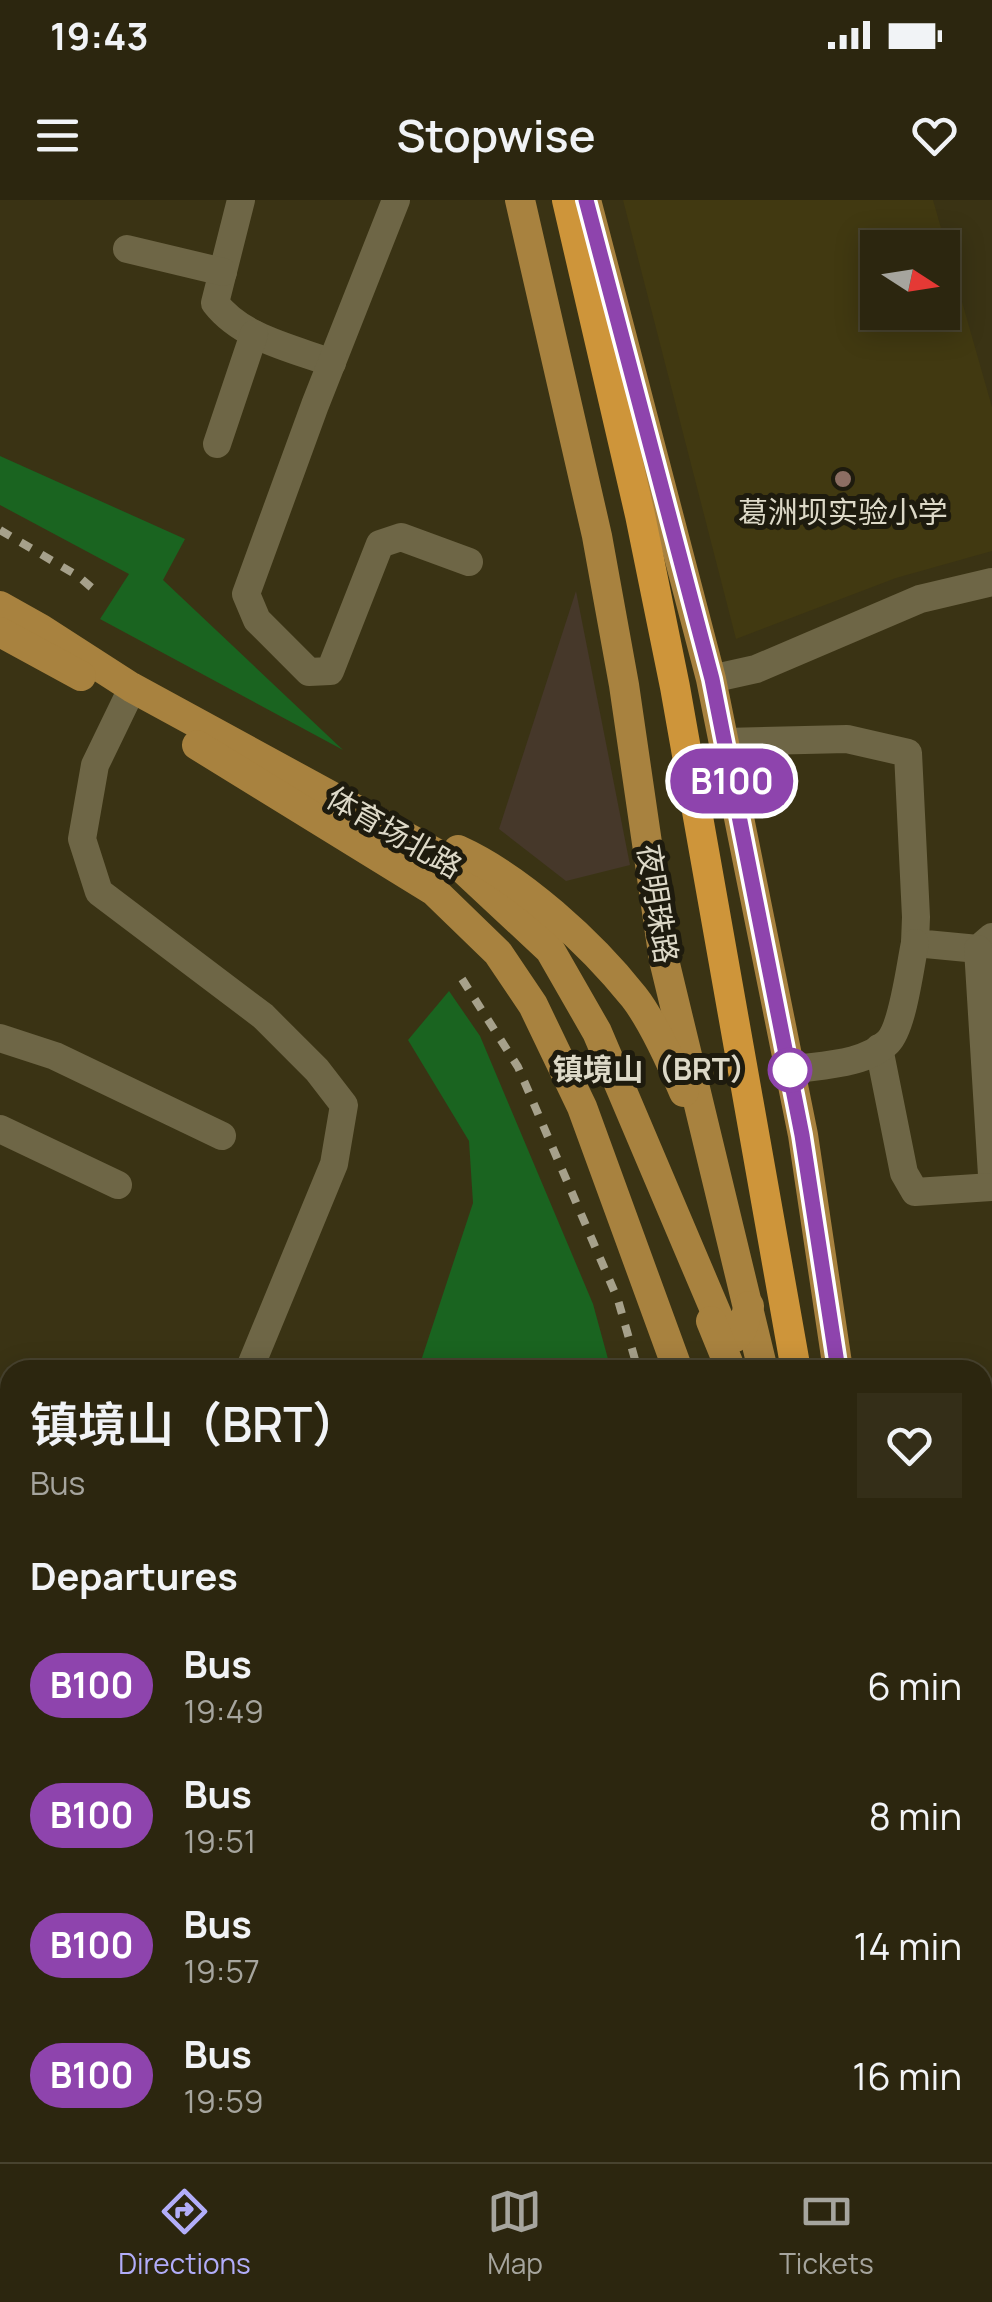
<!DOCTYPE html>
<meta charset="utf-8">
<style>
body{margin:0;font-family:Manrope,"Noto Sans SC",sans-serif;background:#342e18;color:#f1f3f6;height:100vh;display:flex;flex-direction:column;font-size:38px;white-space:nowrap}
*{box-sizing:border-box;margin:0}
p{font-size:32px;color:#a6a59e}
.icon{flex:none;width:55px;height:55px;fill:none;stroke:currentColor;stroke-width:2;stroke-linecap:round;stroke-linejoin:round}
.map{position:relative;flex:1;overflow:hidden}
.sheet{position:absolute;left:0px;top:1160px;width:992px;height:802px;display:flex;flex-direction:column;background:#2c260f;border-radius:30px 30px 0 0;box-shadow:0 5px 25px #0003,0 0 0 2px #48432f}
.sheet>*{flex:none}
.badge{padding:0 20px;border-radius:32px;font-size:35px;line-height:65px}
.needle{width:65px;rotate:102deg}
.tools{position:absolute;left:860px;top:30px;display:grid;gap:20px}
.tools a{display:grid;place-items:center;width:100px;height:100px;border-radius:0px;background:#2c260f;box-shadow:0 5px 25px #0003,0 0 0 2px #48432f;font-size:50px}
.map>.badge{position:absolute;translate:-50% -50%;box-shadow:0 0 0 5px #fff}
h2{padding:0 30px;font-size:38px;line-height:90px}
.round{display:grid;place-items:center;flex:none;width:105px;height:105px;border-radius:0px;background:#342e18}
.headline{display:flex;align-items:center;justify-content:space-between;height:170px;padding:0 30px}
h1{font-size:48px;font-weight:600;line-height:75px}
ul{padding:0;list-style:none}
li{display:flex;align-items:center;gap:30px;height:130px;padding:0 30px}
li div{flex:1}
li b{display:block;font-size:38px}
li em{font-style:normal}
li .badge{min-width:110px;font-weight:700;text-align:center}
.status{display:flex;justify-content:space-between;align-items:center;height:70px;padding:0 50px;background:#2c260f;direction:ltr}
.status svg{height:28px;fill:currentColor}
header{display:flex;justify-content:space-between;align-items:center;height:130px;padding:0 30px;background:#2c260f;font-size:45px;font-weight:600}
.tab-bar{display:flex;justify-content:space-around;align-items:center;height:140px;border-top:2px solid #48432f;background:#2c260f;font-size:28px;color:#a6a59e}
.tab-bar a{display:grid;justify-items:center;gap:5px}
.tab-bar .on{color:#b2adf9}
.map>svg:first-child{display:block}
.commercial{fill:#46382a}
.built{fill:#413911;fill-rule:evenodd}
.green{fill:#1a6420}
.lines{fill:none;stroke-linecap:round;stroke-linejoin:round}
.minor{stroke:#6e6646;stroke-width:28}
.major{stroke:#a8823f;stroke-width:30}
.highway{stroke:#ce953a;stroke-width:30}
.rail{stroke:#a6a18b;stroke-width:8;stroke-dasharray:12 12;stroke-linecap:butt}
.line-casing{stroke:#fff;stroke-width:22}
.line{stroke:#8e44ad;stroke-width:15}
.education-dot{fill:#8d6e63;stroke:#1e1b0e;stroke-width:4}
.stop-dot{fill:#fff;stroke:#8e44ad;stroke-width:5}
.labels{text-anchor:middle;stroke-width:10;stroke-linejoin:round;paint-order:stroke}
.poi-label{font-size:30px;fill:#ddd9c8;stroke:#1e1b0e}
.street-label{font-size:30px;fill:#ddd9c8;stroke:#1e1b0e}
.stop-label{font-size:30px;font-weight:bold;fill:#ddd9c8;stroke:#1e1b0e;text-anchor:end}
</style>
<div class="status"><b>19:43</b><svg viewBox="0 0 49 12"><path d="M0 12V9h3v3zM5 12V6h3v6zM10 12V3h3v9zM15 12V0h3v12zM26 1h20v11H26zM47 4h2v5h-2z"/></svg></div>
<header><svg class="icon" aria-label="menu" viewBox="0 0 24 24"><path d="M4 6h16M4 12h16M4 18h16"/></svg>Stopwise<svg class="icon" aria-label="heart" viewBox="0 0 24 24"><path d="M12 20l-8-8c-3-5 5-10 8-4 3-6 11-1 8 4z"/></svg></header>
<div class="map">
<svg width="992" height="1962" viewBox="0 0 992 1962">
<rect width="100%" height="100%" fill="#3a3314"/>
<path class="commercial" d="M576,391L630,665L566,681L499,629Z"/>
<g class="built">
<path d="M623,0H933L992,207V351L896,378L736,439ZM878,48H942V112H878Z"/>
<path d="M74,1952H693L694,1962H71Z"/>
</g>
<g class="green">
<path d="M0,256L185,339L163,380L343,550L100,419L129,374L0,305Z"/>
<path d="M449,791L480,836L593,1104L611,1170H418L473,1003L469,941L408,840Z"/>
</g>
<g class="lines">
<g class="minor">
<path d="M241,0L215,103C242,138 291,148 332,163"/>
<path d="M396,0L315,205L246,394L257,420L309,472L330,471L380,344L401,337L469,362"/>
<path d="M127,49L223,72"/>
<path d="M217,244L254,134"/>
<path d="M711,479L756,469L920,399L992,382"/>
<path d="M126,501L95,565L82,639L99,692L263,816L317,870L344,905L334,964L249,1170"/>
<path d="M724,542L847,539L908,553L916,717L915,743L978,749L992,737"/>
<path d="M978,749L992,975"/>
<path d="M0,838L55,856L222,936"/>
<path d="M879,848L904,973L915,992L992,987"/>
<path d="M790,870C820,865 865,865 888,842C903,827 910,766 915,743"/>
<path d="M0,929L118,985"/>
<path d="M982,1360L992,1358"/>
<path d="M982,1504H992"/>
<path d="M0,1653L10,1657"/>
<path d="M982,1763H992"/>
<path d="M45,1962L47,1952"/>
<path d="M477,1962L479,1952"/>
</g>
<g class="major">
<path d="M520,0L597,336L624,485L664,760L763,1170"/>
<path d="M586,0L711,479L803,935L838,1170"/>
<path d="M0,406L41,429L131,487L461,667L550,750L597,832L726,1136L735,1137L742,1129L749,1106"/>
<path d="M0,432L81,476"/>
<path d="M197,545L434,691L498,753L533,805L582,907L678,1170"/>
<path d="M458,650C520,678 591,743 634,797C652,820 672,864 684,892"/>
<path d="M711,1121L731,1170"/>
<path d="M814,1952L815,1962"/>
<path d="M909,1952L910,1962"/>
</g>
<g class="highway">
<path d="M567,0L640,315L675,487L796,1170"/>
<path d="M847,1952L848,1962"/>
<path d="M885,1952L886,1962"/>
</g>
<g class="rail">
<path d="M0,330L78,376L99,394"/>
<path d="M462,779L518,867L618,1100L638,1170"/>
<path d="M770,1952L771,1962"/>
</g>
</g>
<g class="lines">
<defs>
<path id="line" d="M586,0L712,479L802,935L838,1170"/>
</defs>
<use href="#line" class="line-casing"/>
<use href="#line" class="line"/>
</g>
<circle class="education-dot" cx="843" cy="279" r="10"/>
<circle class="stop-dot" cx="790" cy="870" r="20"/>
<g class="labels">
<g class="poi-label">
<text x="843" y="323">葛洲坝实验小学</text>
</g>
<g class="street-label">
<text transform="translate(394 633) rotate(30)" y="10">体育场北路</text>
<text transform="translate(657 704) rotate(81)" y="10">夜明珠路</text>
</g>
<g class="stop-label">
<text x="760" y="880">镇境山（BRT）</text>
</g>
</g>
</svg>
<div class="tools">
<a><svg class="needle" viewBox="-14 -14 28 28"><path d="M0-13l5 13h-10z" fill="#e53935"/><path d="M0 13l5-13h-10z" fill="#a6a59e"/></svg></a>
</div>
<b class="badge" style="left:732px;top:581px;background:#8e44ad;color:#fff">B100</b>
<section class="sheet">
<div class="headline"><div><h1>镇境山（BRT）</h1><p>Bus</p></div><a class="round"><svg class="icon" aria-label="heart" viewBox="0 0 24 24"><path d="M12 20l-8-8c-3-5 5-10 8-4 3-6 11-1 8 4z"/></svg></a></div>
<h2>Departures</h2>
<ul>
<li><span class="badge" style="background:#8e44ad;color:#fff">B100</span><div><b>Bus</b><p>19:49</p></div><em>6 min</em></li>
<li><span class="badge" style="background:#8e44ad;color:#fff">B100</span><div><b>Bus</b><p>19:51</p></div><em>8 min</em></li>
<li><span class="badge" style="background:#8e44ad;color:#fff">B100</span><div><b>Bus</b><p>19:57</p></div><em>14 min</em></li>
<li><span class="badge" style="background:#8e44ad;color:#fff">B100</span><div><b>Bus</b><p>19:59</p></div><em>16 min</em></li>
</ul>
</section>
</div>
<nav class="tab-bar">
<a class="on"><svg class="icon" aria-label="directions" viewBox="0 0 24 24"><path d="M12 3l9 9-9 9-9-9zM9 14v-3h6M13 9l2 2-2 2"/></svg>Directions</a>
<a><svg class="icon" aria-label="map" viewBox="0 0 24 24"><path d="M3 6l6-2 6 2 6-2v14l-6 2-6-2-6 2zM9 4v14M15 6v14"/></svg>Map</a>
<a><svg class="icon" aria-label="tickets" viewBox="0 0 24 24"><path d="M3 7h18v10H3zM15 7v10"/></svg>Tickets</a>
</nav>
